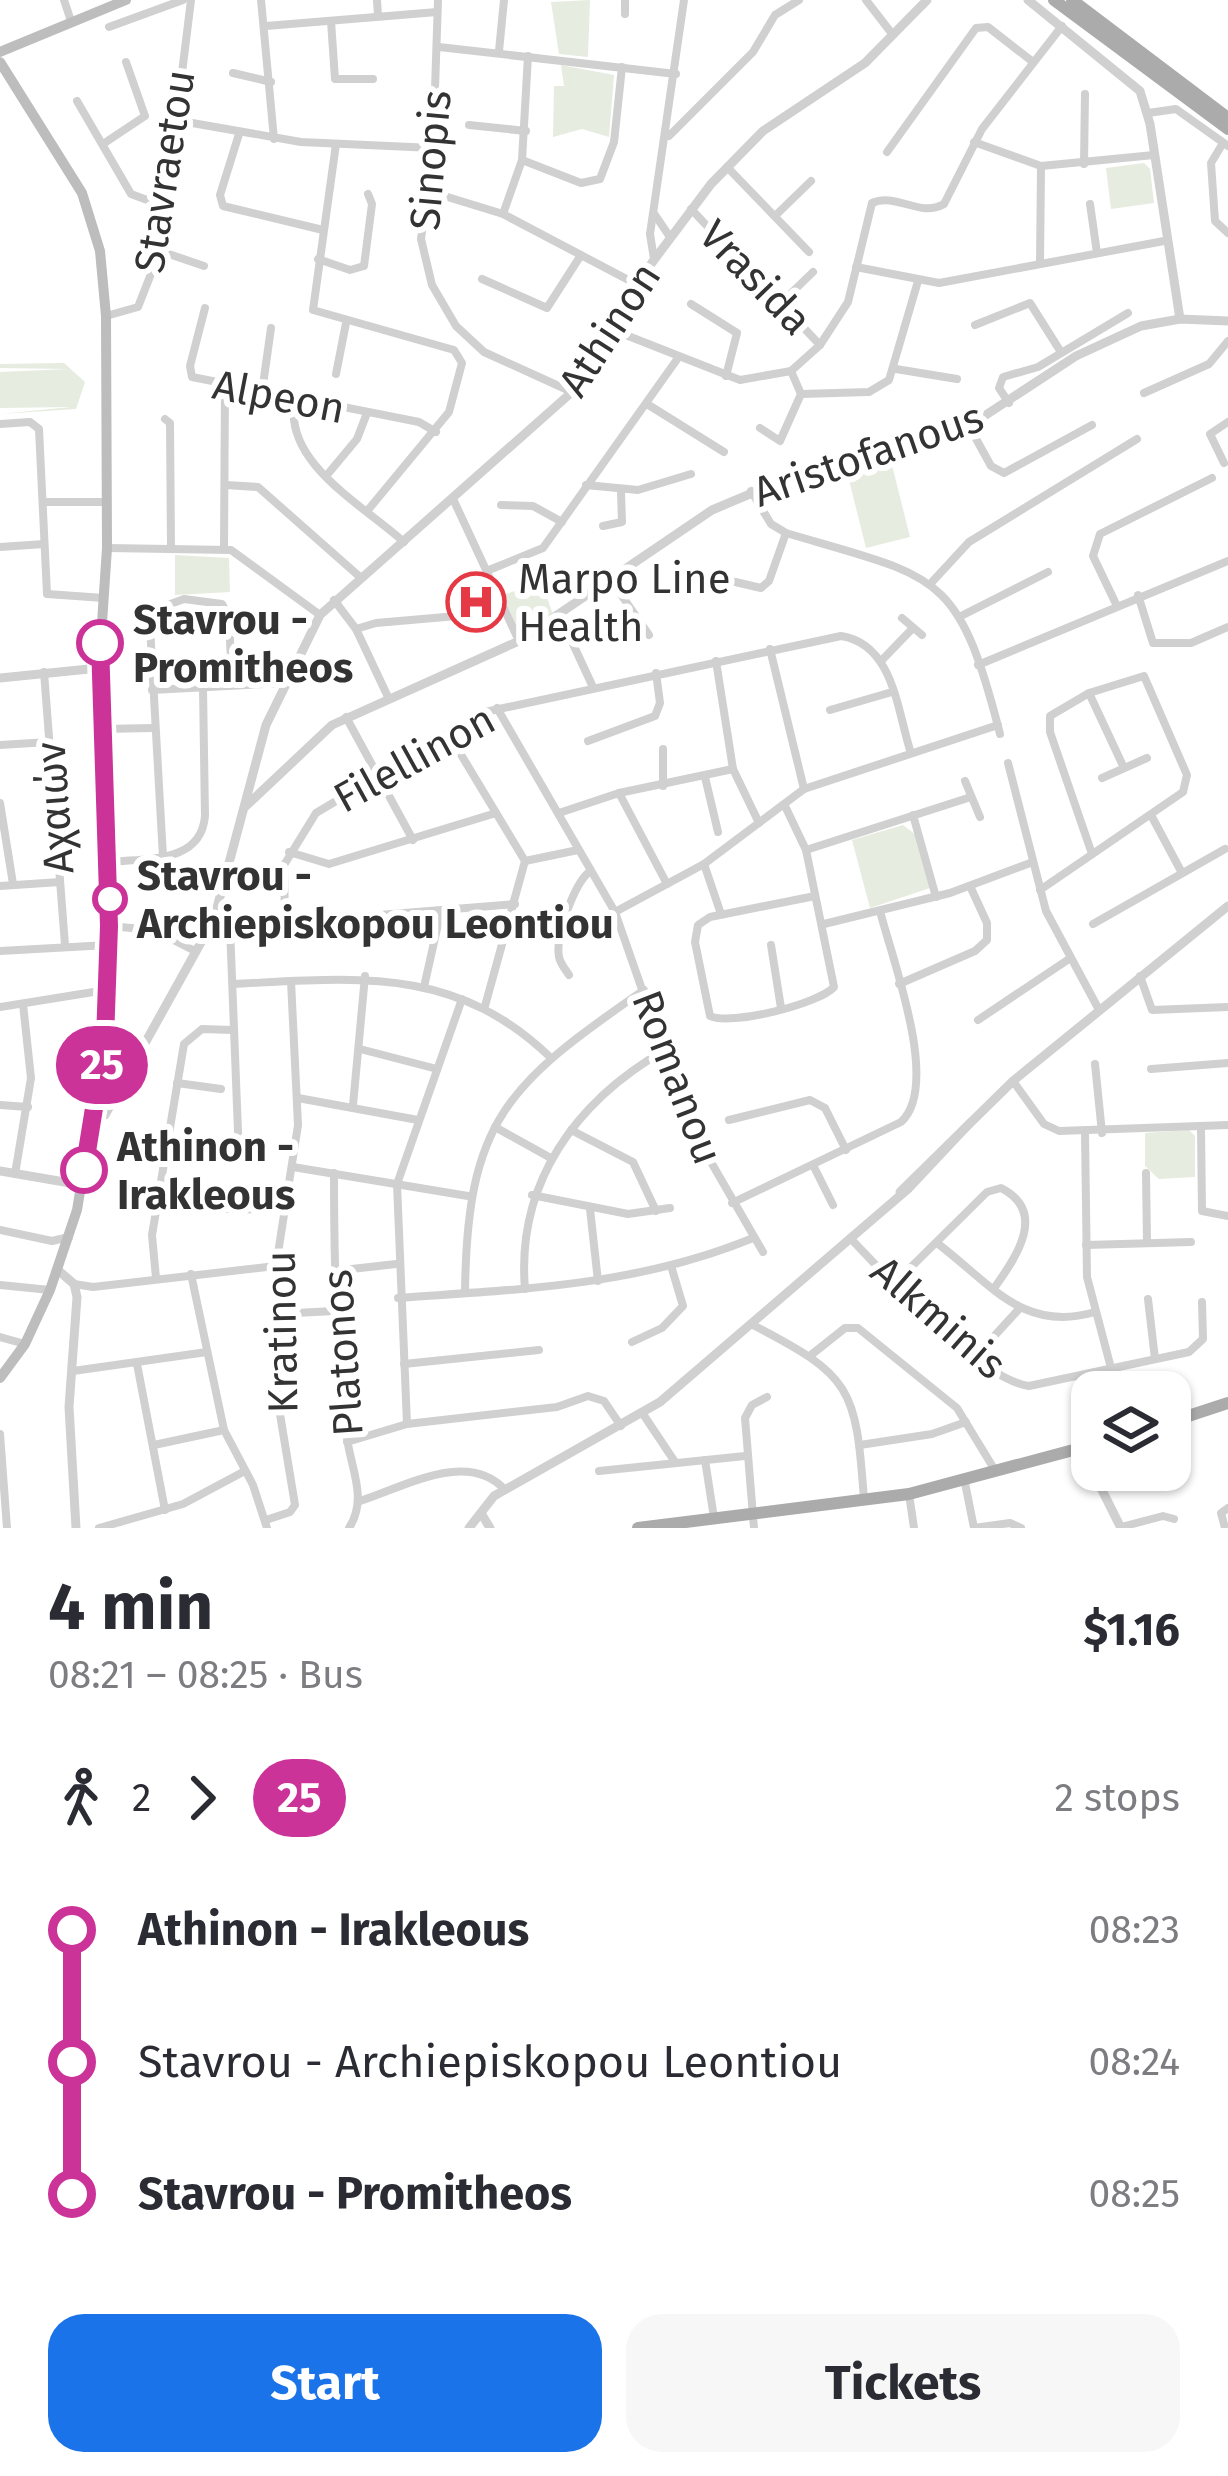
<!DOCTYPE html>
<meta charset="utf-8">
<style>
body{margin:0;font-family:"Fira Sans",sans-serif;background:#f7f7f7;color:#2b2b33;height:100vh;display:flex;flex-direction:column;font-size:45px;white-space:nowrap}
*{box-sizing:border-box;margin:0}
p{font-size:39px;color:#7c7c81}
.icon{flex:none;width:66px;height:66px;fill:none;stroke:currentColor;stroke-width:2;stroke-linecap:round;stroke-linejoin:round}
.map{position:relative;height:1528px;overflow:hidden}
.sheet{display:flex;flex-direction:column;background:#fff;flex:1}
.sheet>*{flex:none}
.badge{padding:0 24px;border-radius:39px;font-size:42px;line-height:78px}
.tools{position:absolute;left:1071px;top:1371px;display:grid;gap:24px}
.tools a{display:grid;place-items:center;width:120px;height:120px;border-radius:24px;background:#fff;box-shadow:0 3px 9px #0004;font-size:60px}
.map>.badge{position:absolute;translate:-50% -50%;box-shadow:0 0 0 6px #fff}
.legs{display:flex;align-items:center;gap:18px;height:132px;padding:0 48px;font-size:39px}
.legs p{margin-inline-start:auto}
.summary{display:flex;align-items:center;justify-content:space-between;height:204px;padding:0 48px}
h1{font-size:66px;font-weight:700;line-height:90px}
.action{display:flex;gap:24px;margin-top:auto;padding:24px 48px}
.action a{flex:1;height:138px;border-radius:36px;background:#1a73e8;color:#fff;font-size:48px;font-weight:700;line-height:138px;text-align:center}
.action a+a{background:#f7f7f7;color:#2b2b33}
ul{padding:0 48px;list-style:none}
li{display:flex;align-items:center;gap:42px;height:132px;font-size:45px}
li i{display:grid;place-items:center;width:18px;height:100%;margin:0 15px;background:currentColor}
li i::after{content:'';width:30px;height:30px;margin:-15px;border:9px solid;border-radius:50%;background:#fff}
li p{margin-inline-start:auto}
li:first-child i{background:linear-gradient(#0000 50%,currentColor 0)}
li:last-child i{background:linear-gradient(currentColor 50%,#0000 0)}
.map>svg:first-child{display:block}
.green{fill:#e6ecdf}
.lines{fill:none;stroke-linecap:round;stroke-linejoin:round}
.minor{stroke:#d0d0d0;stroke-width:8}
.tertiary{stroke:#d0d0d0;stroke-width:9}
.secondary{stroke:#bdbdbd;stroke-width:10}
.primary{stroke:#ababab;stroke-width:12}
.line-1-casing{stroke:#fff;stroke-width:27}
.line-1{stroke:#c39;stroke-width:18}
.stop-1-dot{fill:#fff;stroke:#c39;stroke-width:6}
.labels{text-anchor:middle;stroke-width:12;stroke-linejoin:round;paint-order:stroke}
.street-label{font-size:42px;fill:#333;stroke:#fff}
.poi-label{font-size:42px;fill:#333;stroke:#fff;text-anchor:start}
.stop-label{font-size:42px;font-weight:bold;fill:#333;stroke:#fff;text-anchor:start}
</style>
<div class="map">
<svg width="1228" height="1528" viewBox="0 0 1228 1528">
<rect width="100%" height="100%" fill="#fff"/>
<g class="green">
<path d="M590,0L588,57L559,54L551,2Z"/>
<path d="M561,65L614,75L609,137L582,129L553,137L554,86H564Z"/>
<path d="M1144,163L1150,169L1154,203L1111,209L1106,168Z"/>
<path d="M64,363L85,382L76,409L0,414L71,407L0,408V372L68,369L0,368V364Z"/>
<path d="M891,461L910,537L866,548L847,472Z"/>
<path d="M175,555L229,558L230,592L175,595Z"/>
<path d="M541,582L553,614L527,632L517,630L503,595Z"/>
<path d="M903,825L916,835L930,888L870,908L852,840Z"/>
<path d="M1189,1130L1195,1136V1177L1159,1179L1145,1166V1133Z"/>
</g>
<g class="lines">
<g class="minor">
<path d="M64,0L71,21"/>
<path d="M261,0L274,139"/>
<path d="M377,0L378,16"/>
<path d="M438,0L433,148L421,239L432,285L456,326L484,352L572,392"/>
<path d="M866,0L893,35"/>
<path d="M625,14V0"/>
<path d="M331,21L335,79H373"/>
<path d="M266,26L437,12"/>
<path d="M109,27L183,0"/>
<path d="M439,47L676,74"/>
<path d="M499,51L504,0"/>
<path d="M233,73L271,82"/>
<path d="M77,101L131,194L166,207"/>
<path d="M1148,113L1176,109L1228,146"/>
<path d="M175,120L301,142L433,148"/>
<path d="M469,125L526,131"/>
<path d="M239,134L220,195L223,206L323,230"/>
<path d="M669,136L753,52L775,15L799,0"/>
<path d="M974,142L1041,166L1154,155"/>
<path d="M1223,143L1211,163L1215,221L1228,233"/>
<path d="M103,144L145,116L126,62"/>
<path d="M336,144L313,310L454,350L462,363L449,412L368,510"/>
<path d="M887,152L976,28L988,27L1033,62"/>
<path d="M522,160L581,183L600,179L614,142L622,67"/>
<path d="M1084,164L1085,94"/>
<path d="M727,167L809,252"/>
<path d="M428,191L503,214L636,284"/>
<path d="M1090,204L1097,253"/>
<path d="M691,209L820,345"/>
<path d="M503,214L522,160L528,56"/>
<path d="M655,215L670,237"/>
<path d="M775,216L811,181"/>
<path d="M160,251L204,266"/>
<path d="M318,259L350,270L364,266L372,204L368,194"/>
<path d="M654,259L650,234L684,0"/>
<path d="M1040,264L1041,166"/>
<path d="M856,267L939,283L1164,241"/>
<path d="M482,279L547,308L581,255"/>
<path d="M781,303L813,272"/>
<path d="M691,304L737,333L726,376"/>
<path d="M205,308L190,366L192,377L419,422L436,432"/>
<path d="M106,316L138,307L160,251L191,0"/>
<path d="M975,325L1030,303L1059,349"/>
<path d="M613,330L740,380L791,371L820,345L848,302L872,203C896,192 920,218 944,204L982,129L1062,26"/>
<path d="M896,369L957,379"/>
<path d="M791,371L801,394"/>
<path d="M336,374L346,323"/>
<path d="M262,392L271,328"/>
<path d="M1144,393L1209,364L1228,341"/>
<path d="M295,400C282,462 363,505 404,542"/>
<path d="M1009,403L999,388L1003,377L1038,367L1128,313"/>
<path d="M647,404L724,452"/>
<path d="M165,419L170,423L171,549"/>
<path d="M0,424L30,422L39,429L47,594L104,598"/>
<path d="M969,426L991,466L1004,473L1092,425"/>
<path d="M760,428L780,441L801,394L869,392L889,380L918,281"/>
<path d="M1224,463L1210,434L1228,422"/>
<path d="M327,475L357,439L367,413"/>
<path d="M226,485L258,487L360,577"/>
<path d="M586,485L638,490L691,474"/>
<path d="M751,491L771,524L786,533C939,578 958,570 1000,734"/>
<path d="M454,501L519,641"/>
<path d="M43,502H107"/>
<path d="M501,505L533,506L562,522"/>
<path d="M603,526L622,522L621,492"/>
<path d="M0,547L44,544"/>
<path d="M107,548L231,550L320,615"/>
<path d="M224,549L225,386"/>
<path d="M489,570L543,548L678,358"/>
<path d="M611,580L649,635"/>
<path d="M679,581L714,577L761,588L769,581L786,533"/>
<path d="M932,582L969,542L1137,439"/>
<path d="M1138,595L1153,643H1191L1228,627"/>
<path d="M334,600L356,629L388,697"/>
<path d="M1116,604L1093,556L1100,534L1212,478"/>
<path d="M560,616L592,685"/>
<path d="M961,616L1048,572"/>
<path d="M902,618L922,635"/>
<path d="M356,629L376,623L503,612"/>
<path d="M770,649L804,789"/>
<path d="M882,660L913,628"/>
<path d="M716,661L733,769L759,823"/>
<path d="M978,665L1228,561"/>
<path d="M44,672L65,945"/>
<path d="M152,690L284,683"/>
<path d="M1089,693L1124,768"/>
<path d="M497,708L615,912L689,1124L763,1252"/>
<path d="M830,710L892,692"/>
<path d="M346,717L413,840"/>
<path d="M102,729L153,728"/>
<path d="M448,733L525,861L485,1006"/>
<path d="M588,741L655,716L660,703L656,673"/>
<path d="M0,745L49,742"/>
<path d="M1008,763L1046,911L1098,1008"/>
<path d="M705,777L718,832"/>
<path d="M1102,778L1147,758"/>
<path d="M965,781L980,817"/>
<path d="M663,786V749"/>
<path d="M619,793L667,884"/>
<path d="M0,803L13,884"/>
<path d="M785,806L806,850L834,987C819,1004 730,1026 710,1016L695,942L698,925L710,917L815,896"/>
<path d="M559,813L619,793L733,769"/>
<path d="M913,815L936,897"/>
<path d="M1151,815L1182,873"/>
<path d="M806,850L971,797"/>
<path d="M289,852L329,864L496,813"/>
<path d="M163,857L150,626L157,609L184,599L222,604L229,617L232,685"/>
<path d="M525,861L578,850"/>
<path d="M110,862C146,858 201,864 205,816L203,688"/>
<path d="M704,864L721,914"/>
<path d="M0,886L60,882"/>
<path d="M1040,890L1183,792L1187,775L1144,676L1089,693L1050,716V732L1091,851"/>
<path d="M615,912L704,864L804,789L998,725"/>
<path d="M214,919L230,927L515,904"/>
<path d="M285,922L284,865L316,813L485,712L841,636C893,644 897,709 910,750"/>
<path d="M824,924L950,893L1033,862"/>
<path d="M1093,924L1225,849"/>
<path d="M109,926L154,930L195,951"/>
<path d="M771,945L781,1008"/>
<path d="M0,951L108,945"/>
<path d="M569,975C565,969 560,963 559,957C555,936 574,885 589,872"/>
<path d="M1140,976L1152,1010L1228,1007"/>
<path d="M233,984C356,978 455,965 551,1058"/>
<path d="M899,984L975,951L987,940V923L970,886"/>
<path d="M424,987L441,911"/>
<path d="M0,1007L106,990"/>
<path d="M978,1020L1069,959"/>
<path d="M360,1049L437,1069"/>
<path d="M1095,1064L1102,1133"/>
<path d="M1151,1069L1228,1063"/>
<path d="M1013,1081L1044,1124L1059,1131L1228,1125"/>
<path d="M177,1083L221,1089"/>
<path d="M298,1098L418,1120"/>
<path d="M0,1105L28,1107"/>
<path d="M353,1105L365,976"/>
<path d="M729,1120L810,1100L825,1108L846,1150"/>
<path d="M495,1127L549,1157"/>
<path d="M1201,1128L1202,1211L1228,1216"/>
<path d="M571,1130L633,1162L656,1211"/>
<path d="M1085,1133L1087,1277L1111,1368"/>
<path d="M166,1155L225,1161L239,1157L230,927"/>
<path d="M813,1165L833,1205"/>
<path d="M293,1167L468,1196"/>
<path d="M334,1173C334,1262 336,1350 347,1438C351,1469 368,1499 349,1528"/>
<path d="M1146,1173L1147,1243"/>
<path d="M15,1174L31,1078L23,1004"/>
<path d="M532,1195L628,1214L670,1208"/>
<path d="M732,1203L901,1122C941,1086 892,959 880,911"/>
<path d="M157,1207L281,1210"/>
<path d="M590,1209L598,1281"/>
<path d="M0,1230L52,1241L69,1237"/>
<path d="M850,1238C888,1277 978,1379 1029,1386L1189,1352L1203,1339L1202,1302"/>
<path d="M937,1243C991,1284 1023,1333 1095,1312"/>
<path d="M1086,1245L1191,1242"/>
<path d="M334,1271L396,1264"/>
<path d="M191,1274L224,1430L253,1485L267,1528"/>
<path d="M156,1278L152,1235L184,1044L202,1029L233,1030"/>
<path d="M895,1283L987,1192L1001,1188C1048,1212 1016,1257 995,1287"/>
<path d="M74,1284L93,1287L276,1266"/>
<path d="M0,1285L50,1290"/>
<path d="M525,1289C516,1183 576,1101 665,1050"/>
<path d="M465,1293C467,1121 506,1085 644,990"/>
<path d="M398,1298C521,1289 637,1286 753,1238"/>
<path d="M1148,1299L1155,1359"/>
<path d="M275,1314L335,1311"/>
<path d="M751,1324C852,1376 856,1387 864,1500"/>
<path d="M0,1337L25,1344"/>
<path d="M632,1342L662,1328L683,1306L672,1269"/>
<path d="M811,1355L845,1328H858L957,1408L996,1472"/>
<path d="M976,1356L1019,1309"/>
<path d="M137,1364L165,1510"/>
<path d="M404,1364L539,1350"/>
<path d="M73,1371L207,1352"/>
<path d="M643,1414L675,1462"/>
<path d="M407,1424L397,1184L462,999"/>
<path d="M0,1434L7,1528"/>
<path d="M347,1442L407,1424L557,1407L588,1396L604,1401L621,1426"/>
<path d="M154,1445L224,1430"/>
<path d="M860,1445L932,1434L966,1422"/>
<path d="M705,1460L714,1518"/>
<path d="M599,1471L745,1456"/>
<path d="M965,1483L974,1528L1010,1523L1021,1528"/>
<path d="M909,1494L914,1528"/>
<path d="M360,1501C404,1487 468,1449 505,1490"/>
<path d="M266,1520L290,1512L295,1505L276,1390V1266L298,1125L291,981"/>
<path d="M1121,1527L1163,1516L1174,1519"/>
<path d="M99,1528L183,1504L243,1472"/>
<path d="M754,1528L745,1418L752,1405L767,1397"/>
<path d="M1225,1528L1221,1513L1228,1508"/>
</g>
<g class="tertiary">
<path d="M1028,0L1140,91L1150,124L1180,319"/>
<path d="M0,678L99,668"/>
<path d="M246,806L332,725L519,641L712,510L800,473L969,426L1076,356L1141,326L1180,319L1228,321"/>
<path d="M94,1115H105L214,919L266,725L320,615L572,392L594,366L636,284L711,184L763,131L865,63L927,0"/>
<path d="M0,1171L82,1185"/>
<path d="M900,1192L1013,1081L1228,906"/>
<path d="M59,1271L74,1284L77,1297L69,1407L76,1528"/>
<path d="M1092,1470L1121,1528"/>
<path d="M481,1513L490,1528"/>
<path d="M469,1528L494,1496L660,1402L909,1188L970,1123"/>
</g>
<g class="secondary">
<path d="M0,52L126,0"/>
<path d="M0,62L82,193L100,251L106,316L107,548L99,668L110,879L105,1041L77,1210L50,1290L25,1344L0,1378"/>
</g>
<g class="primary">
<path d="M1054,0L1228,129"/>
<path d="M1072,0L1228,118"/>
<path d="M1170,1422L1228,1403"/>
<path d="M638,1528L909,1494L1092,1445"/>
</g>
</g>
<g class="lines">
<defs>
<path id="line-1" d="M84,1170L105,1040L109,926L100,643"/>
</defs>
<use href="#line-1" class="line-1-casing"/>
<use href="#line-1" class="line-1"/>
</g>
<defs>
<symbol id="hospital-ring" viewBox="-11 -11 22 22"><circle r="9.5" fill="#fff" stroke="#e63946" stroke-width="1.5"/><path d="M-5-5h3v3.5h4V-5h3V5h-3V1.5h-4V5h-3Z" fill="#e63946"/></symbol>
</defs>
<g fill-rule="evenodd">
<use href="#hospital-ring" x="443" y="569" width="66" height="66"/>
</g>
<g class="stop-1-dot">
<circle cx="100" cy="643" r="21"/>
<circle cx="110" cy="899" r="15"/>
<circle cx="84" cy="1170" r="21"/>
</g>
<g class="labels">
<g class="street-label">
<text transform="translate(430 160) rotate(-85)" y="15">Sinopis</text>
<text transform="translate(164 171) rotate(-81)" y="15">Stavraetou</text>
<text transform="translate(756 277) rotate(46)" y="15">Vrasida</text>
<text transform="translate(609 329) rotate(-57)" y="15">Athinon</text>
<text transform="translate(279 396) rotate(11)" y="15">Alpeon</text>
<text transform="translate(868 454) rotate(-19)" y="15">Aristofanous</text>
<text transform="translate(414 758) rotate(-29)" y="15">Filellinon</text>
<text transform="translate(54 808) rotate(-94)" y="15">Αχαιών</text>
<text transform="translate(678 1077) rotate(69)" y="15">Romanou</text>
<text transform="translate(939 1317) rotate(41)" y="15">Alkminis</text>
<text transform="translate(281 1332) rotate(-91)" y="15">Kratinou</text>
<text transform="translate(342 1353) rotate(-94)" y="15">Platonos</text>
</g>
<g class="poi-label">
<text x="518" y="593">Marpo Line<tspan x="518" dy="48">Health</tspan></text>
</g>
<g class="stop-label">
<text x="133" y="634">Stavrou -<tspan x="133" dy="48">Promitheos</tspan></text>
<text x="137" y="890">Stavrou -<tspan x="137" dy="48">Archiepiskopou Leontiou</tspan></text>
<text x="117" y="1161">Athinon -<tspan x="117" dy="48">Irakleous</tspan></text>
</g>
</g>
</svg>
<div class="tools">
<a><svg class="icon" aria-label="layers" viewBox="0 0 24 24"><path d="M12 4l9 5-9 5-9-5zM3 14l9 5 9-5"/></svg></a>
</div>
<b class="badge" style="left:102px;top:1065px;background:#c39;color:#fff">25</b>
</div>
<section class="sheet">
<div class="summary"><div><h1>4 min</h1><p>08:21 – 08:25 · Bus</p></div><b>$1.16</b></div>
<div class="legs"><svg class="icon" aria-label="walk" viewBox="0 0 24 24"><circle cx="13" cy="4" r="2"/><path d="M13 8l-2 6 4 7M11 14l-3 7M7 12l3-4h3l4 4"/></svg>2<svg class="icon" aria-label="forward" viewBox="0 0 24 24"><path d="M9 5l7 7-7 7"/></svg><b class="badge" style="background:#c39;color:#fff">25</b><p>2 stops</p></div>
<ul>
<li><i style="color:#c39"></i><b>Athinon - Irakleous</b><p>08:23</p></li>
<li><i style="color:#c39"></i><span>Stavrou - Archiepiskopou Leontiou</span><p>08:24</p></li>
<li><i style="color:#c39"></i><b>Stavrou - Promitheos</b><p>08:25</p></li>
</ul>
<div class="action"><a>Start</a><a>Tickets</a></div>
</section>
